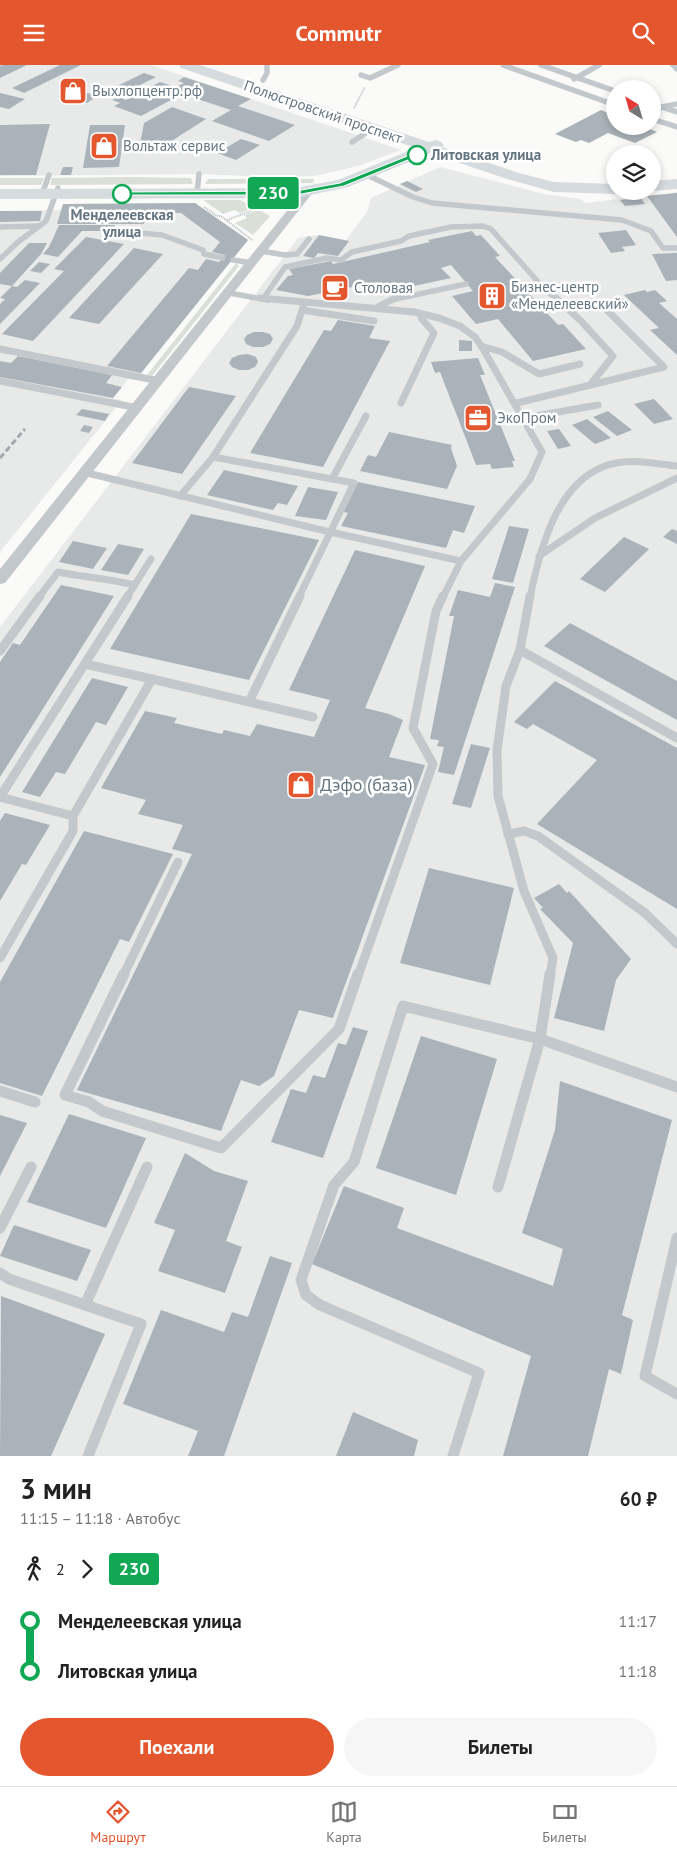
<!DOCTYPE html>
<html lang="ru">
<meta charset="utf-8">
<style>
body{margin:0;font-family:"PT Sans",sans-serif;background:#f6f6f6;color:#222;height:100vh;display:flex;flex-direction:column;font-size:19px;white-space:nowrap}
*{box-sizing:border-box;margin:0}
p{font-size:16px;color:#767676}
.icon{flex:none;width:28px;height:28px;fill:none;stroke:currentColor;stroke-width:2;stroke-linecap:round;stroke-linejoin:round}
.map{position:relative;height:1391px;overflow:hidden}
.panel{display:flex;flex-direction:column;background:#fff;flex:1}
.panel>*{flex:none}
.badge{padding:0 10px;border-radius:4px;font-size:18px;line-height:32px}
.needle{width:32px;rotate:323deg}
.controls{position:absolute;left:606px;top:15px;display:grid;gap:10px}
.controls a{display:grid;place-items:center;width:55px;height:55px;border-radius:50%;background:#fff;box-shadow:0 2px 8px #0003;font-size:25px}
.map>.badge{position:absolute;translate:-50% -50%;box-shadow:0 0 0 2px #fff}
.legs{display:flex;align-items:center;gap:8px;height:55px;padding:0 20px;font-size:16px}
.legs p{margin-inline-start:auto}
.overview{display:flex;align-items:center;justify-content:space-between;height:85px;padding:0 20px}
h1{font-size:28px;font-weight:600;line-height:38px}
.cta{display:flex;gap:10px;margin-top:auto;padding:10px 20px}
.cta a{flex:1;height:58px;border-radius:30px;background:#e4572e;color:#fff;font-size:20px;font-weight:600;line-height:58px;text-align:center}
.cta a+a{background:#f6f6f6;color:#222}
ul{padding:0 20px;list-style:none}
li{display:flex;align-items:center;gap:18px;height:50px;font-size:19px}
li i{display:grid;place-items:center;width:8px;height:100%;margin:0 6px;background:currentColor}
li i::after{content:'';width:12px;height:12px;margin:-6px;border:4px solid;border-radius:50%;background:#fff}
li p{margin-inline-start:auto}
li:first-child i{background:linear-gradient(#0000 50%,currentColor 0)}
li:last-child i{background:linear-gradient(currentColor 50%,#0000 0)}
header{display:flex;justify-content:space-between;align-items:center;height:65px;padding:0 20px;background:#e4572e;color:#fff;font-size:22px;font-weight:600}
.tabs{display:flex;justify-content:space-around;align-items:center;height:70px;border-top:1px solid #e0e0e0;background:#fff;font-size:14px;color:#767676}
.tabs a{display:grid;justify-items:center;gap:2px}
.tabs .selected{color:#e4572e}
.map>svg:first-child{display:block}
.built{fill:#e8e9e9}
.green{fill:#dadfd7}
.building{fill:#aab3b9}
.lines{fill:none;stroke-linecap:round;stroke-linejoin:round}
.path{stroke:#bbbfc2;stroke-width:2;stroke-dasharray:1 1;stroke-linecap:butt}
.lane-far3{stroke:#c3c8cc;stroke-width:5.5}
.lane-far2{stroke:#c3c8cc;stroke-width:7}
.lane-far1{stroke:#c3c8cc;stroke-width:9}
.lane{stroke:#c3c8cc;stroke-width:11}
.street{fill:#c3c8cc;fill-rule:evenodd}
.secondary{fill:#d6dbdf;fill-rule:evenodd}
.rail{stroke:#a2aab0;stroke-width:3;stroke-dasharray:6 3;stroke-linecap:butt}
.line-1{fill:#10a855;stroke:#fff}
.stop-1-dot{fill:#fff;stroke:#10a855;stroke-width:2.5}
.labels{text-anchor:middle;stroke-width:5;stroke-linejoin:round;paint-order:stroke}
.far-poi-label{font-size:15px;fill:#657683;stroke:#fff;text-anchor:start}
.far-street-label{font-size:15px;fill:#657683;stroke:#fff}
.far-stop-label{font-size:15px;font-weight:bold;fill:#657683;stroke:#fff;text-anchor:start}
.poi-label{font-size:18px;fill:#657683;stroke:#fff;text-anchor:start}
</style>
<header><svg class="icon" aria-label="menu" viewBox="0 0 24 24"><path d="M4 6h16M4 12h16M4 18h16"/></svg>Commutr<svg class="icon" aria-label="search" viewBox="0 0 24 24"><circle cx="10" cy="10" r="6"/><path d="M15 15l6 6"/></svg></header>
<div class="map">
<svg width="677" height="1391" viewBox="0 0 677 1391">
<rect width="100%" height="100%" fill="#fafaf8"/>
<g class="built">
<path d="M0,0H151L401,85L358,101L314,111L265,112L199,109L0,111Z"/>
<path d="M440,102L544,129L581,134L585,138L677,127V1391H0V562L298,173L318,170L346,175L367,147L371,133Z"/>
<path d="M195,138L248,175L136,315L128,314L113,333L122,335L0,487V146L61,145L63,139Z"/>
</g>
<g class="green">
<path d="M130,112L191,113L193,119L50,120L52,113Z"/>
<path d="M0,113H44L41,120H0Z"/>
<path d="M208,114H314L313,118L205,119Z"/>
<path d="M203,135H240L255,142L240,148L235,145L223,149Z"/>
<path d="M259,145L270,151L253,170L235,158L247,153L244,150Z"/>
<path d="M236,198L239,201L152,311L147,310Z"/>
</g>
<g class="building">
<path d="M3,0H27L0,13V1Z"/>
<path d="M60,0H81L24,28L12,23Z"/>
<path d="M144,8L156,12L118,31L105,27Z"/>
<path d="M184,12L251,34L238,41L295,60L269,76L212,56L231,45L182,29L141,51L114,41L120,38L112,35L119,32L126,35L160,17L176,22L184,18L178,16Z"/>
<path d="M69,23L98,31L87,38L58,29Z"/>
<path d="M0,28L25,34L9,44L0,42Z"/>
<path d="M172,42L206,54L159,84L140,79L144,58Z"/>
<path d="M601,45L615,51V61H643L657,67L635,78L608,68L589,78L581,75L576,77L555,69Z"/>
<path d="M50,59L36,110H0V60Z"/>
<path d="M90,60H125L119,102L83,103Z"/>
<path d="M241,74L260,80L236,95L217,88Z"/>
<path d="M63,102H73L71,110H60Z"/>
<path d="M407,116L423,124L416,127L400,119Z"/>
<path d="M677,128V172L647,131Z"/>
<path d="M641,133L645,139L625,141L620,135Z"/>
<path d="M195,138L248,175L141,308L107,301L189,203L198,205L206,194L219,197L225,190L212,187L220,177L181,148L146,147L144,159H57L63,139Z"/>
<path d="M0,146H42L40,156L0,157Z"/>
<path d="M59,160H115L113,166H82L58,192L43,189L49,182Z"/>
<path d="M626,165L636,180L622,182L625,186L611,188L598,168Z"/>
<path d="M472,166L476,171L481,170L500,191L495,192L558,260L563,259L586,284L533,296L498,254L476,259L452,231L473,226L451,200L441,203L451,213L386,227L377,217L308,231L276,225L288,211L293,210L289,204L331,196L333,199L430,177L428,175Z"/>
<path d="M319,170L349,176L338,191L318,188L314,193L303,191Z"/>
<path d="M86,172L124,179L33,276L2,269L64,206L54,204Z"/>
<path d="M29,178H47L41,189L12,221L0,219V208Z"/>
<path d="M134,183L163,189L99,259L69,253Z"/>
<path d="M677,188V215L666,216L652,189Z"/>
<path d="M39,197L50,199L41,208L30,206Z"/>
<path d="M25,215L40,218L0,259V239L5,234L0,233L12,221L17,222Z"/>
<path d="M645,225L647,227L655,225L667,236L659,238L677,254V290L650,265L659,263L624,230Z"/>
<path d="M338,255L375,261L369,273L390,276L323,402L250,388L324,265L331,266Z"/>
<path d="M254,267H263L270,269L273,274L270,279L263,282H253L246,279L244,274L247,270Z"/>
<path d="M459,275L472,276V286H459Z"/>
<path d="M248,289L256,292L258,297L255,302L248,305H239L232,302L229,298L232,293L239,290Z"/>
<path d="M18,291L112,310L106,318L122,322L113,333L0,312V296L11,298Z"/>
<path d="M478,293L485,310H480L515,396H512L514,402L492,404L490,399L476,400L440,307L435,308L431,297Z"/>
<path d="M189,322L236,331L182,409L132,398Z"/>
<path d="M654,334L673,354L654,359L634,339Z"/>
<path d="M82,344L109,349L105,356L76,350Z"/>
<path d="M608,346L632,365L617,371L593,352Z"/>
<path d="M587,354L611,373L595,379L572,360Z"/>
<path d="M84,360L93,362L89,368L80,366Z"/>
<path d="M559,364L571,381L558,384L547,366Z"/>
<path d="M389,367L452,380L451,383L457,401L447,424L360,406L368,390L376,392Z"/>
<path d="M224,405L298,421L287,440L278,438L273,445L207,430Z"/>
<path d="M358,417L475,441L464,468L453,465L446,483L341,461L348,448L343,447Z"/>
<path d="M308,422L338,427L326,455L295,451Z"/>
<path d="M191,449L319,475L249,615L110,584Z"/>
<path d="M509,461L529,464L513,518L492,514Z"/>
<path d="M672,464L677,466V479L663,472Z"/>
<path d="M624,472L649,484L605,527L580,514Z"/>
<path d="M73,476L107,483L93,504L59,497Z"/>
<path d="M118,479L144,484L128,510L101,505Z"/>
<path d="M355,485L425,501L365,643L389,649L403,655L389,692L425,700L333,953L299,945L274,1011L259,1021L241,1015L221,1066L77,1025L192,789L172,784L183,760L138,749L146,735L101,723L145,646L177,653L174,658L222,669L224,665L250,671L257,659L314,672L330,635L289,625Z"/>
<path d="M495,518L515,522L454,710L438,707L444,682L437,681L439,675L430,674L454,551H449L458,525L490,532Z"/>
<path d="M61,520L114,531L0,712V597L13,578L20,580Z"/>
<path d="M570,558L677,616V655L544,581Z"/>
<path d="M92,613L128,622L106,660L96,657L65,709L56,707L40,732L22,727Z"/>
<path d="M555,616L677,683V844L537,759L597,695L533,659L527,664L514,657Z"/>
<path d="M471,679L490,683L471,743L452,739Z"/>
<path d="M5,748L50,760L26,800L22,799L0,836V756Z"/>
<path d="M84,766L173,789L129,877L120,874L42,1031L0,1018V917Z"/>
<path d="M429,803L514,823L490,920L400,898Z"/>
<path d="M559,819L567,828L569,826L631,894L616,915L604,966L554,953L573,878L540,844L543,843L534,833Z"/>
<path d="M353,962L368,966L323,1093L271,1077L291,1024L306,1028L313,1010L325,1013L338,978L346,980Z"/>
<path d="M421,971L497,994L456,1130L376,1103Z"/>
<path d="M560,1016L672,1055L622,1250L633,1255L621,1309L609,1304L588,1391H503L531,1291L312,1199L344,1121L404,1143L397,1163L553,1221L563,1184L522,1168L555,1065Z"/>
<path d="M69,1049L146,1073L106,1163L27,1137Z"/>
<path d="M0,1050L27,1058L0,1111Z"/>
<path d="M185,1088L214,1106L248,1116L226,1176L242,1182L225,1228L158,1206L175,1165L154,1158Z"/>
<path d="M14,1160L91,1185L77,1216L0,1191Z"/>
<path d="M270,1191L292,1198L224,1391H188L198,1366L123,1339L161,1245L224,1267L232,1247L248,1252Z"/>
<path d="M1,1231L105,1269L51,1391H0Z"/>
<path d="M353,1347L418,1375L414,1391H336Z"/>
</g>
<g class="lines">
<g class="path">
<path d="M354,43L365,22"/>
<path d="M204,142L217,151H221L252,175"/>
<path d="M227,155L261,142"/>
</g>
<g class="lane-far3">
<path d="M503,0L615,40"/>
<path d="M541,0L615,26"/>
<path d="M673,0L677,4"/>
<path d="M361,10L370,13L398,0"/>
<path d="M574,14L599,0"/>
<path d="M263,15L267,8V0"/>
<path d="M652,39L677,47"/>
<path d="M652,47L662,42L677,39"/>
<path d="M652,54L677,62"/>
<path d="M352,77L372,64"/>
<path d="M367,110L413,132L432,138L622,155L651,166L663,183H677"/>
<path d="M197,128L199,109"/>
<path d="M42,129L49,110"/>
<path d="M0,162L39,161"/>
<path d="M129,167L162,170L203,185L204,189L223,193"/>
<path d="M261,186L285,190L297,189L309,174"/>
<path d="M0,194L18,177L46,156L58,123"/>
<path d="M233,195L252,198"/>
<path d="M229,228L268,235"/>
<path d="M263,234L285,202L327,193L341,195L352,187L401,176L409,171L451,162L483,161L491,164L540,219L557,235"/>
<path d="M391,235L466,219"/>
</g>
<g class="lane-far2">
<path d="M260,233L414,247L439,253L460,261L475,272L482,282L542,387L530,414L461,496L443,532"/>
<path d="M556,233L581,256L613,291L590,320"/>
<path d="M376,243L395,233"/>
<path d="M302,245L374,256"/>
<path d="M481,281L502,287L539,309L580,299"/>
<path d="M0,284L159,316"/>
<path d="M0,316L138,343"/>
<path d="M401,338L434,268L421,253L423,250"/>
<path d="M517,338L664,302L600,238"/>
<path d="M524,353L598,340"/>
<path d="M213,392L354,418L299,532"/>
<path d="M83,407L330,467L461,496"/>
<path d="M332,414L366,351"/>
<path d="M180,431L213,392L297,261L304,239"/>
<path d="M539,491L595,453L677,413"/>
<path d="M39,532L58,507C84,512 109,514 135,520"/>
<path d="M127,532L151,494"/>
<path d="M530,532C540,484 558,409 616,398C636,394 657,399 677,401"/>
</g>
<g class="lane-far1">
<path d="M530,531L520,585L677,673"/>
<path d="M520,585L506,621L497,685L498,731L524,826L553,893L550,911"/>
<path d="M0,586L40,531"/>
<path d="M152,614L313,652"/>
<path d="M249,637L300,531"/>
<path d="M0,732L73,751L152,614L85,599"/>
<path d="M0,732L128,531"/>
<path d="M508,769L524,766L538,771L645,848L677,879"/>
<path d="M0,893L73,766V751"/>
<path d="M123,911L178,797"/>
<path d="M358,911L433,699L413,663L436,546L443,531"/>
</g>
<g class="lane">
<path d="M124,909L65,1030L89,1037L102,1046L221,1083L339,964L358,909"/>
<path d="M0,1026L35,1037"/>
<path d="M498,1122L540,974L550,909"/>
<path d="M0,1163L31,1102"/>
<path d="M677,1173L645,1311L677,1329"/>
<path d="M0,1208L9,1214L141,1259L88,1391"/>
<path d="M85,1240L147,1102"/>
<path d="M453,1391L479,1308L320,1240L306,1230L301,1215L334,1120L354,1097L403,941L540,974L677,1022"/>
</g>
<path class="street" d="M310,121L314,122L316,124L314,126L5,518L0,519V504L306,122Z"/>
<g class="secondary">
<path d="M179,0H200L429,77L436,75L441,77L444,80L442,82L519,108L554,117L615,119V126H621L615,129L554,127L507,114L430,88L348,122L296,133L0,134V124L296,123L338,115L416,83L181,3Z"/>
<path d="M677,114V124L652,126V116Z"/>
</g>
<path class="rail" d="M0,393L25,364"/>
</g>
<path class="line-1" d="M415,88L420,90L344,121L296,130H122L119,129L122,127L296,126L340,118Z"/>
<defs>
<symbol id="shop-square" viewBox="-11 -11 22 22"><rect x="-9" y="-9" width="18" height="18" rx="4" fill="#e4572e" stroke="#fff"/><path d="M-5-2.5h2.3a2.7 3.5 0 0 1 5.4 0H5L5.5 6h-11ZM-1.5-2.5h3a1.5 2.3 0 0 0-3 0Z" fill="#fff"/></symbol>
<symbol id="cafe-square" viewBox="-11 -11 22 22"><rect x="-9" y="-9" width="18" height="18" rx="4" fill="#e4572e" stroke="#fff"/><path d="M-5.5-4.5H6V0H3Q3 3.5 0 3.5H-2.5Q-5.5 3.5-5.5 0ZM3-3.2v2h1.7v-2ZM-6 4.5H4V6H-6Z" fill="#fff"/></symbol>
<symbol id="building-square" viewBox="-11 -11 22 22"><rect x="-9" y="-9" width="18" height="18" rx="4" fill="#e4572e" stroke="#fff"/><path d="M-4-6H4V6H1V3H-1V6H-4ZM-2.5-4.3h1.7v1.8h-1.7ZM.8-4.3h1.7v1.8H.8ZM-2.5-1h1.7V.8h-1.7ZM.8-1h1.7V.8H.8Z" fill="#fff"/></symbol>
<symbol id="office-square" viewBox="-11 -11 22 22"><rect x="-9" y="-9" width="18" height="18" rx="4" fill="#e4572e" stroke="#fff"/><path d="M-6-3h4V-5.5h4V-3h4V5H-6ZM-1-4.5V-3h2v-1.5ZM-6 0V1H6V0Z" fill="#fff"/></symbol>
</defs>
<g fill-rule="evenodd">
<use href="#shop-square" x="57" y="10" width="32" height="32"/>
<use href="#shop-square" x="88" y="65" width="32" height="32"/>
<use href="#cafe-square" x="319" y="207" width="32" height="32"/>
<use href="#building-square" x="476" y="215" width="32" height="32"/>
<use href="#office-square" x="462" y="337" width="32" height="32"/>
<use href="#shop-square" x="285" y="704" width="32" height="32"/>
</g>
<g class="stop-1-dot">
<circle cx="417" cy="90" r="9"/>
<circle cx="122" cy="129" r="9"/>
</g>
<g class="labels">
<g class="far-poi-label">
<text x="92" y="31">Выхлопцентр.рф</text>
<text x="123" y="86">Вольтаж сервис</text>
<text x="511" y="227">Бизнес-центр<tspan x="511" dy="17">«Менделеевский»</tspan></text>
<text x="354" y="228">Столовая</text>
<text x="497" y="358">ЭкоПром</text>
</g>
<g class="far-street-label">
<text transform="translate(323 47) rotate(19)" y="5">Полюстровский проспект</text>
</g>
<g class="far-stop-label">
<text x="431" y="95">Литовская улица</text>
<text x="122" y="155" text-anchor="middle">Менделеевская<tspan x="122" dy="17">улица</tspan></text>
</g>
<g class="poi-label">
<text x="320" y="726">Дэфо (база)</text>
</g>
</g>
</svg>
<div class="controls">
<a><svg class="needle" viewBox="-14 -14 28 28"><path d="M0-13l5 13h-10z" fill="#e53935"/><path d="M0 13l5-13h-10z" fill="#767676"/></svg></a>
<a><svg class="icon" aria-label="layers" viewBox="0 0 24 24"><path d="M12 4l9 5-9 5-9-5zM3 14l9 5 9-5"/></svg></a>
</div>
<b class="badge" style="left:273px;top:128px;background:#10a855;color:#fff">230</b>
</div>
<section class="panel">
<div class="overview"><div><h1>3 мин</h1><p>11:15 – 11:18 · Автобус</p></div><b>60 ₽</b></div>
<div class="legs"><svg class="icon" aria-label="walk" viewBox="0 0 24 24"><circle cx="13" cy="4" r="2"/><path d="M13 8l-2 6 4 7M11 14l-3 7M7 12l3-4h3l4 4"/></svg>2<svg class="icon" aria-label="forward" viewBox="0 0 24 24"><path d="M9 5l7 7-7 7"/></svg><b class="badge" style="background:#10a855;color:#fff">230</b></div>
<ul>
<li><i style="color:#10a855"></i><b>Менделеевская улица</b><p>11:17</p></li>
<li><i style="color:#10a855"></i><b>Литовская улица</b><p>11:18</p></li>
</ul>
<div class="cta"><a>Поехали</a><a>Билеты</a></div>
</section>
<nav class="tabs">
<a class="selected"><svg class="icon" aria-label="directions" viewBox="0 0 24 24"><path d="M12 3l9 9-9 9-9-9zM9 14v-3h6M13 9l2 2-2 2"/></svg>Маршрут</a>
<a><svg class="icon" aria-label="map" viewBox="0 0 24 24"><path d="M3 6l6-2 6 2 6-2v14l-6 2-6-2-6 2zM9 4v14M15 6v14"/></svg>Карта</a>
<a><svg class="icon" aria-label="tickets" viewBox="0 0 24 24"><path d="M3 7h18v10H3zM15 7v10"/></svg>Билеты</a>
</nav>
